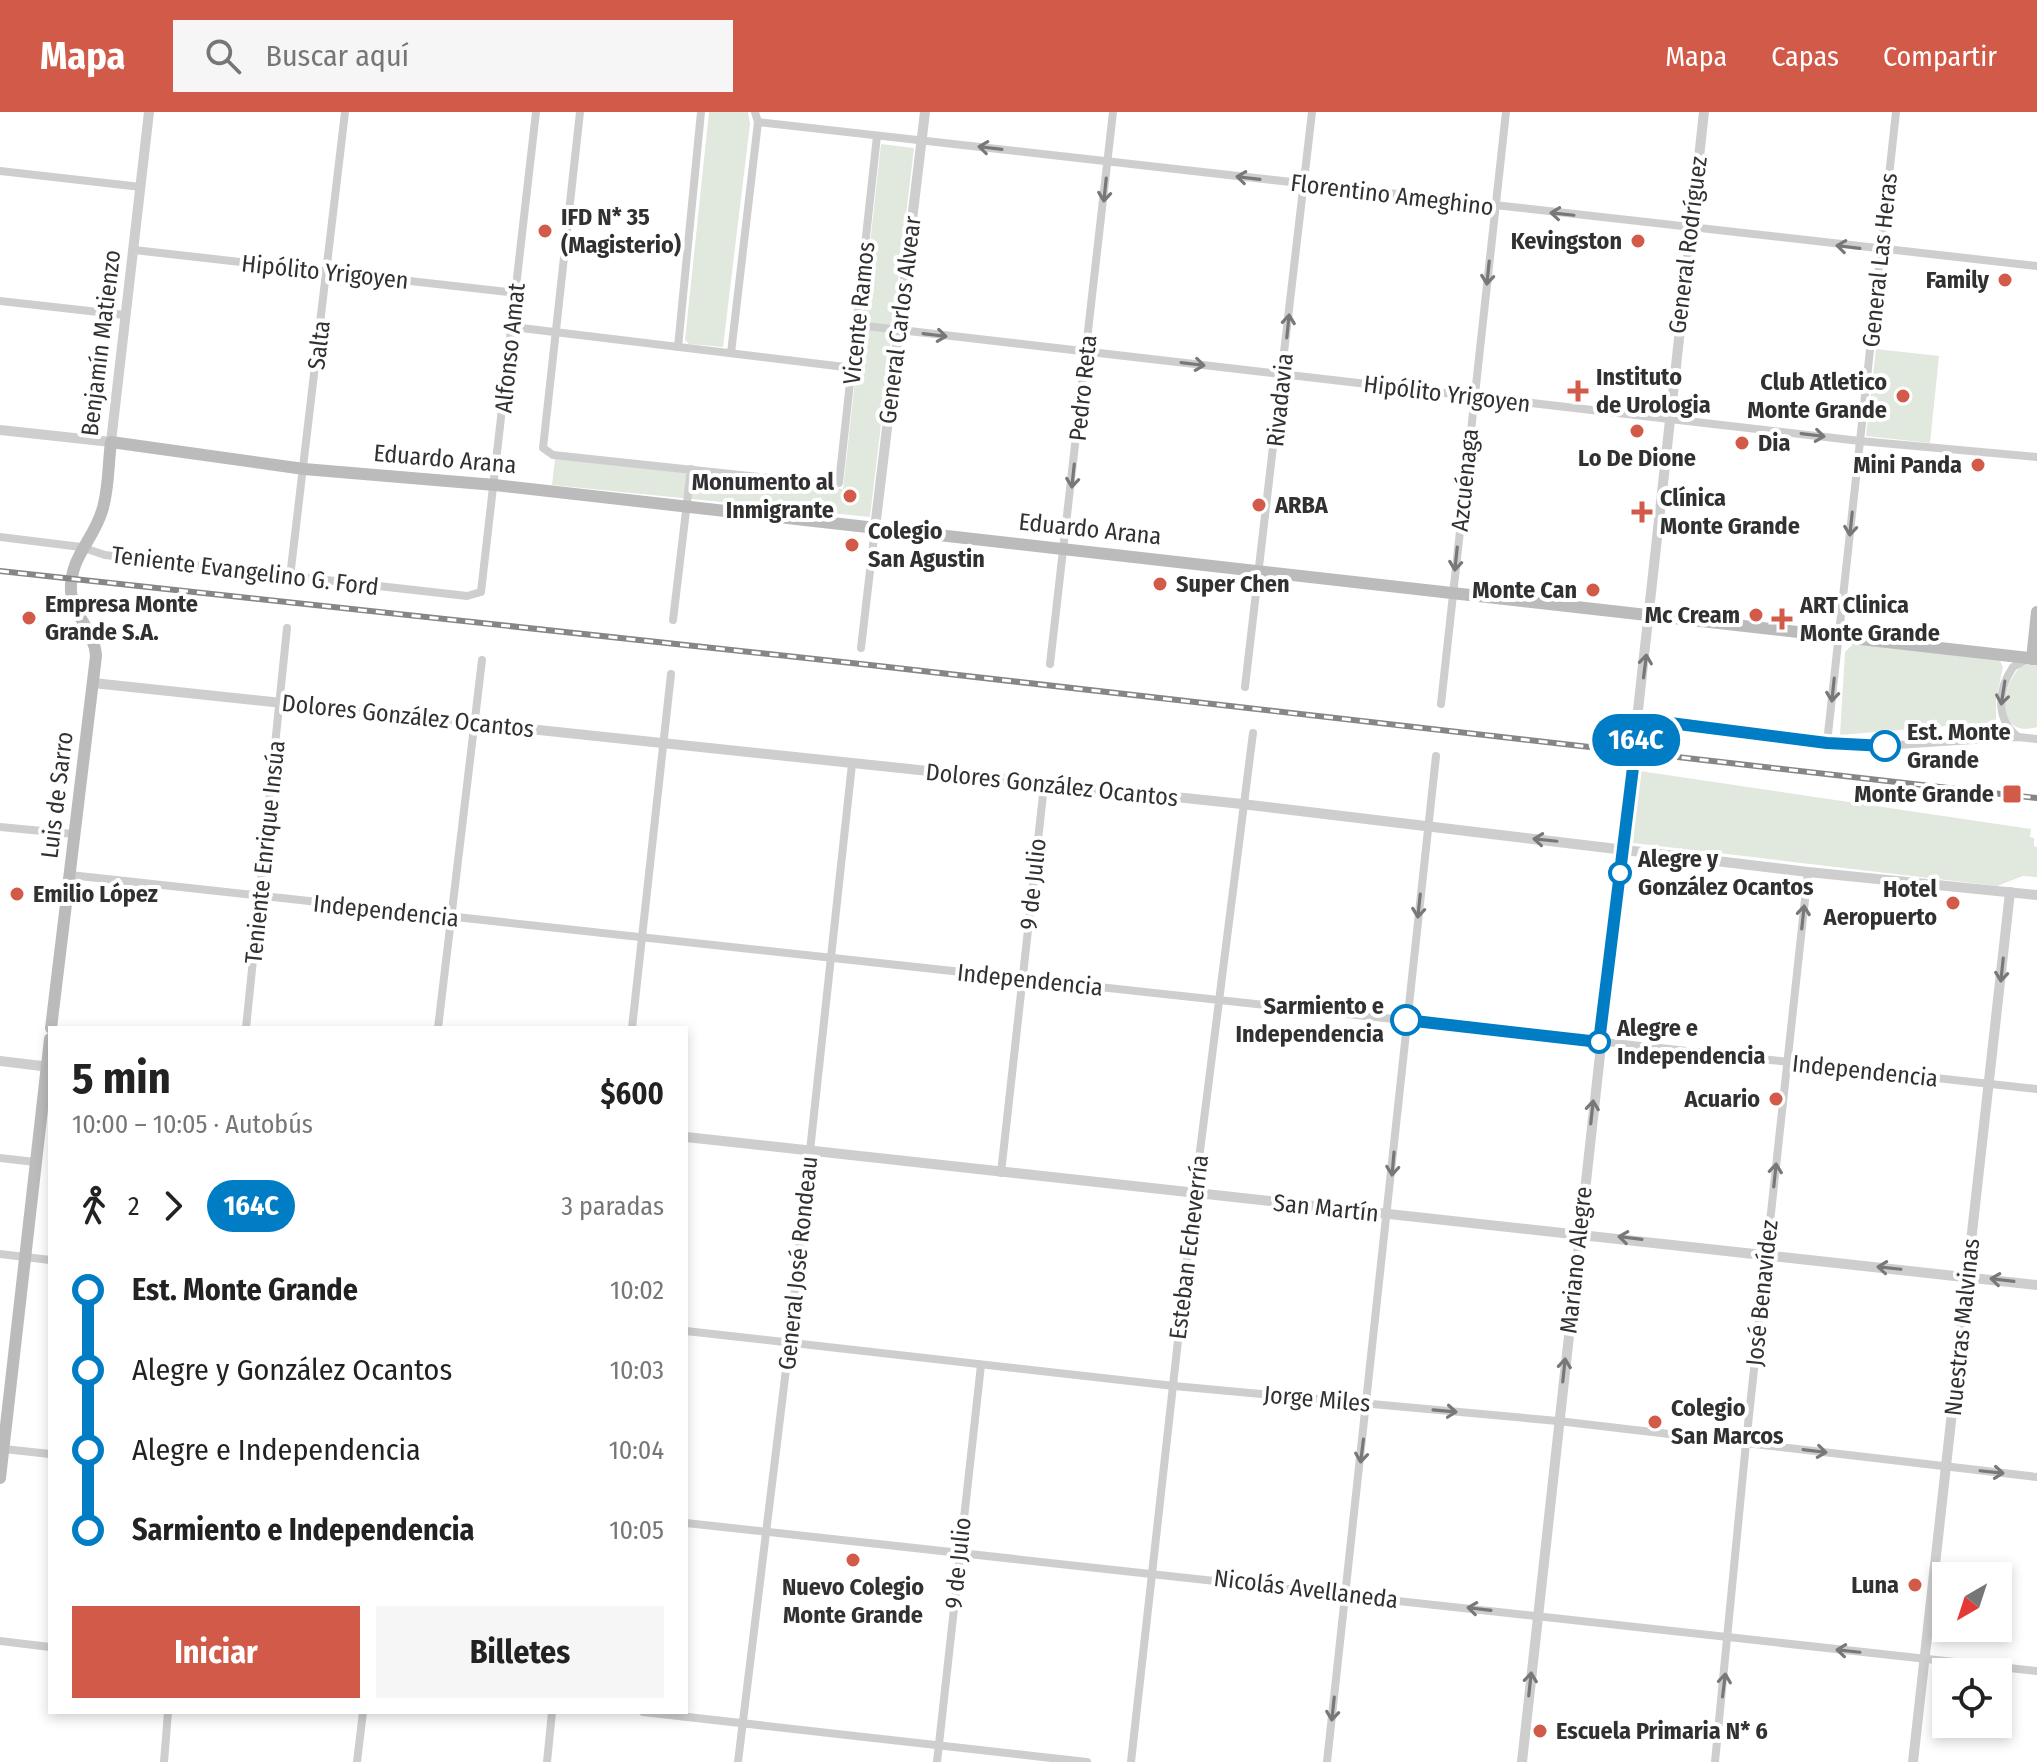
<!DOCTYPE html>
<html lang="es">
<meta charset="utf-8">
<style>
body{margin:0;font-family:"Fira Sans Condensed",sans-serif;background:#f6f6f6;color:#222;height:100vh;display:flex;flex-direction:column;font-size:30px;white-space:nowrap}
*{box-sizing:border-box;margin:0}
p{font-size:26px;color:#767676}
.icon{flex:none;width:44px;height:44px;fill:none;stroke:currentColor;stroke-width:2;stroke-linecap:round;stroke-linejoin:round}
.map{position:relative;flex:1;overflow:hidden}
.drawer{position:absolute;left:48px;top:914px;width:640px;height:688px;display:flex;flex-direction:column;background:#fff;border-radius:0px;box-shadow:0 4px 12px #0003}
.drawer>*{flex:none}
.badge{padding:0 16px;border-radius:26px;font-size:28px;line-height:52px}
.needle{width:52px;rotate:219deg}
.controls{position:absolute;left:1932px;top:1450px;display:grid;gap:16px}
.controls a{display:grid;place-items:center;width:80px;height:80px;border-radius:0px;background:#fff;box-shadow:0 4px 12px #0003;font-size:40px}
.map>.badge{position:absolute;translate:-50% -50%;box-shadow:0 0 0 4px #fff}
.legs{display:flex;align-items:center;gap:12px;height:88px;padding:0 24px;font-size:26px}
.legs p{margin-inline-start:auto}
.overview{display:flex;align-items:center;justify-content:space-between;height:136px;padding:0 24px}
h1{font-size:44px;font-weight:700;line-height:60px}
.primary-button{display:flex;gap:16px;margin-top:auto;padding:16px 24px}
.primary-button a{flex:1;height:92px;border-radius:0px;background:#d25a49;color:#fff;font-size:32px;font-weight:700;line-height:92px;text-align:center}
.primary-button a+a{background:#f6f6f6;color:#222}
ul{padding:0 24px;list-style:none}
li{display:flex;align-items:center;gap:28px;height:80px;font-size:30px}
li i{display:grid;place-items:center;width:12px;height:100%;margin:0 10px;background:currentColor}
li i::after{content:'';width:20px;height:20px;margin:-10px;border:6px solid;border-radius:50%;background:#fff}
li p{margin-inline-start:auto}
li:first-child i{background:linear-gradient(#0000 50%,currentColor 0)}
li:last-child i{background:linear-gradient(currentColor 50%,#0000 0)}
header{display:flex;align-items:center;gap:48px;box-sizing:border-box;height:112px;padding:0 40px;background:#d25a49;color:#fff}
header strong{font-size:38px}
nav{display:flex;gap:44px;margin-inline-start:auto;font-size:28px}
.search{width:560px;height:72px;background:#f6f6f6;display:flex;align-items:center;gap:20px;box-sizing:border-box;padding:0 28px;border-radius:0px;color:#767676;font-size:30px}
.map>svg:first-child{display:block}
.green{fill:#e1e9de}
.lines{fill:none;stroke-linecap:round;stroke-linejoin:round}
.minor{stroke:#cecece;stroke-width:8}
.tertiary{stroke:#cecece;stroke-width:10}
.secondary{stroke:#bbb;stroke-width:12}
.rail-casing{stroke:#868686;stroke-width:6}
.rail{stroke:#fff;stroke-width:3;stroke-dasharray:9;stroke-linecap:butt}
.oneway{stroke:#787878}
.line-1-casing{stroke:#fff;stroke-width:18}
.line-1{stroke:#007dc5;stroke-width:12}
.poi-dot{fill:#d25a49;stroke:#fff;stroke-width:3}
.stop-1-dot{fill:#fff;stroke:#007dc5;stroke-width:4}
.labels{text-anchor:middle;stroke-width:8;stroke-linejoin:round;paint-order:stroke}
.street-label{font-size:24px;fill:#313131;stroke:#fff}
.poi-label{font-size:24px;font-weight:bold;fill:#313131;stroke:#fff;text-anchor:start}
.stop-label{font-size:24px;font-weight:bold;fill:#313131;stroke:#fff;text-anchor:start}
</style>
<header>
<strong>Mapa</strong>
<div class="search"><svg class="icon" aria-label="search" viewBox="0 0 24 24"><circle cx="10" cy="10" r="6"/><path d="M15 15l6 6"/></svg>Buscar aquí</div>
<nav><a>Mapa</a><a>Capas</a><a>Compartir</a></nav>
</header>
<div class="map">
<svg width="2037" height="1650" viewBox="0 0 2037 1650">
<rect width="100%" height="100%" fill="#fff"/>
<g class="green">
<path d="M709,0H748L750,12L723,235L689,232L685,228Z"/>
<path d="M881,32L914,36L870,405L552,373L555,347L843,377Z"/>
<path d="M1876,237L1939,244L1930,331L1866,324Z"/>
<path d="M1855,530L2000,549L2003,555L1996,588V610L1840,623L1845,540Z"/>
<path d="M2027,550L2037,552V615C1994,628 1998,568 2027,550Z"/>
<path d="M1640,659L2031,717L2030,725L2034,726V734L2037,735V765L2023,764L1997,774L1633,731Z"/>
</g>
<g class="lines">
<g class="minor">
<path d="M580,0L543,336L553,343L833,373L839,371L877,24"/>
<path d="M758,10L2037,154"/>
<path d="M0,59L141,75"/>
<path d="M134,138L516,181"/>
<path d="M0,189L125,203"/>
<path d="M857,213L1860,329L2037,345"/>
<path d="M513,215L853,256"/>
<path d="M678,235L701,0"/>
<path d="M731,241L758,10L755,0"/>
<path d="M0,425L81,435L105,443L467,484L481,480L536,0"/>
<path d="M290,465L345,0"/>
<path d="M673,508L691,357"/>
<path d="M861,536L875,416"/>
<path d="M1050,552L1113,0"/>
<path d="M1245,575L1312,0"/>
<path d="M1441,592L1506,0"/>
<path d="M1639,607L1867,635L2018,625L2037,627"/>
<path d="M2017,624C1995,606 1998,577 2013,555L2027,547"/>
<path d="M1827,631L1896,0"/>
<path d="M0,715L74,722"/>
<path d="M70,763L2037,977"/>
<path d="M246,916L287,516"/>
<path d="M438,916L482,548"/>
<path d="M632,916L671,562"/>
<path d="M0,1046L35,1050"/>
<path d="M1001,1061L1044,674"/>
<path d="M0,1142L50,1148"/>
<path d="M686,1219L1174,1274L1558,1309L2037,1365"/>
<path d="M4,1337L50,1342"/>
<path d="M686,1411L2037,1559"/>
<path d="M0,1529L50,1535"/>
<path d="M643,1600L1087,1650"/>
<path d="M164,1650L168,1600"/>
<path d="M357,1650L363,1600"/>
<path d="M547,1650L552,1600"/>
<path d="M738,1650L788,1241L852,652"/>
<path d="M937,1650L981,1253"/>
<path d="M1131,1650L1193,1094L1253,621"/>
<path d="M1327,1650L1436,644"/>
<path d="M1715,1650L1746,1331L1808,760"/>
</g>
<g class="tertiary">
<path d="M0,318L111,330L149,0"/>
<path d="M875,416L925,0"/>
<path d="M93,571L1242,692L1808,760L2037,783"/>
<path d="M0,949L50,955"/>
<path d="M686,1025L2037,1173"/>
<path d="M1522,1650L1704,0"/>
<path d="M1913,1650L2010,780"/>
</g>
<g class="secondary">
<path d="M2032,547L2037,500"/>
<path d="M51,916L96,544C95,520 73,503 71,480C69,446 93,429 102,399C109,378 108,352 111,330L304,357L495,373L2037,547"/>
<path d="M0,1366L50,927"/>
</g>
<defs>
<path id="rail" d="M0,459L870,553L2037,686"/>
</defs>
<use href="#rail" class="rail-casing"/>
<use href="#rail" class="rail"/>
</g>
<defs><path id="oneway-shaft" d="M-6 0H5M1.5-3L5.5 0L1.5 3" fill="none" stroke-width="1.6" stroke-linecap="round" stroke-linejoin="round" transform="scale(2)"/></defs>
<g class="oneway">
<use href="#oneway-shaft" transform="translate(990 36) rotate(-173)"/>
<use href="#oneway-shaft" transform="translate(1248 66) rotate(-173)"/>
<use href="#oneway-shaft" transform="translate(1105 78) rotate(96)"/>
<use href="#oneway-shaft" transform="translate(1562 102) rotate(-174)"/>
<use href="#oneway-shaft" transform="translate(1848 135) rotate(-173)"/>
<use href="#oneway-shaft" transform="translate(1488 161) rotate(96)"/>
<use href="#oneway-shaft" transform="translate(1288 214) rotate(-84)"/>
<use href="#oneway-shaft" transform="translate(935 223) rotate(7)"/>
<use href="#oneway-shaft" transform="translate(1193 252) rotate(7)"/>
<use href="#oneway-shaft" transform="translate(1813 323) rotate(7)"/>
<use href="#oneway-shaft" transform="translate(1073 364) rotate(96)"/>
<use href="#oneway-shaft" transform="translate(1851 412) rotate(96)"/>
<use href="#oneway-shaft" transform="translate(1456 447) rotate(96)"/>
<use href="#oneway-shaft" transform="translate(1645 554) rotate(-83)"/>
<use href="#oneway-shaft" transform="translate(1833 578) rotate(96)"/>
<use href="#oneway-shaft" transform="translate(2003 581) rotate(99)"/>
<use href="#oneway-shaft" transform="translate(1545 728) rotate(-174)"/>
<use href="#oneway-shaft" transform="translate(1419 794) rotate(96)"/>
<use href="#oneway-shaft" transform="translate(1803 805) rotate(-84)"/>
<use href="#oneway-shaft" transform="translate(2002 858) rotate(96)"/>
<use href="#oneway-shaft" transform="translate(1592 1000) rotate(-84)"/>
<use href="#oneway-shaft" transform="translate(1393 1052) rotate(95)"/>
<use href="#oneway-shaft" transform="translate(1775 1063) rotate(-84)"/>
<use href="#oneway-shaft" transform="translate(1630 1126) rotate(-173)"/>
<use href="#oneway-shaft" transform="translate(1889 1156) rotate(-174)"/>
<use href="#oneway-shaft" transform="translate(2002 1168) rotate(-173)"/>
<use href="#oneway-shaft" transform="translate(1564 1258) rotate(-84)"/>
<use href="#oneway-shaft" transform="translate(1445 1299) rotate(5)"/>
<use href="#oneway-shaft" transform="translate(1362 1339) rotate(97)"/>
<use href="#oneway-shaft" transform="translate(1815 1339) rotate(7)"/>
<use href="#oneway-shaft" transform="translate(1992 1360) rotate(6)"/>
<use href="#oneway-shaft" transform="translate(1479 1497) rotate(-173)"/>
<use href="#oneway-shaft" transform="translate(1848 1539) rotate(-174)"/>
<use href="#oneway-shaft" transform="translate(1530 1572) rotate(-84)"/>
<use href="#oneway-shaft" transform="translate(1724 1573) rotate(-83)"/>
<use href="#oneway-shaft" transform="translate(1333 1597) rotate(96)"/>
</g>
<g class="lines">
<defs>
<path id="line-1" d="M1406,908L1599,930L1639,607L1827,631L1885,634"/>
</defs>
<use href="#line-1" class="line-1-casing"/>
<use href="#line-1" class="line-1"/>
</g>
<g class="poi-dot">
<circle cx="545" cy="119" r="8"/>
<circle cx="1638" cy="129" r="8"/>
<circle cx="2005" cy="168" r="8"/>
<path d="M1574 267h8v8h8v8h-8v8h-8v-8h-8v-8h8z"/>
<circle cx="1903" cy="284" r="8"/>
<circle cx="1637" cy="319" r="8"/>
<circle cx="1742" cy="331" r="8"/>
<circle cx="1978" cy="353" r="8"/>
<circle cx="850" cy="384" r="8"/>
<circle cx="1259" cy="393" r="8"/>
<path d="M1638 388h8v8h8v8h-8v8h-8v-8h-8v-8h8z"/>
<circle cx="852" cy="433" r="8"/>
<circle cx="1160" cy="472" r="8"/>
<circle cx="1593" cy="478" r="8"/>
<circle cx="1756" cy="503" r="8"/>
<circle cx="29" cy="506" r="8"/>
<path d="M1778 495h8v8h8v8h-8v8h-8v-8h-8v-8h8z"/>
<rect x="2002" y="672" width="20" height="20" rx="4"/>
<circle cx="17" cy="782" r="8"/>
<circle cx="1953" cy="791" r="8"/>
<circle cx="1776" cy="987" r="8"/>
<circle cx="1655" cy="1310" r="8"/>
<circle cx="853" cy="1448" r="8"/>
<circle cx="1915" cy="1473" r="8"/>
<circle cx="1540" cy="1619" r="8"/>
</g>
<g class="stop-1-dot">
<circle cx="1885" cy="634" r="14"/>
<circle cx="1620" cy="761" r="10"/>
<circle cx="1406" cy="908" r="14"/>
<circle cx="1599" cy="930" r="10"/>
</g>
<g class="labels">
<g class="street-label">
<text transform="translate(1392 83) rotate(7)" y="8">Florentino Ameghino</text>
<text transform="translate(1688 133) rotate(-83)" y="8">General Rodríguez</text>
<text transform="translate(1880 148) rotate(-84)" y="8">General Las Heras</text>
<text transform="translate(325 160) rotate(6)" y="8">Hipólito Yrigoyen</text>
<text transform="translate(859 201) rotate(-84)" y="8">Vicente Ramos</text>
<text transform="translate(900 208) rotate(-83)" y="8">General Carlos Alvear</text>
<text transform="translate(101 231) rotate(-83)" y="8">Benjamín Matienzo</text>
<text transform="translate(319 233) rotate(-83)" y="8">Salta</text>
<text transform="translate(510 236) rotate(-84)" y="8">Alfonso Amat</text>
<text transform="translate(1083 276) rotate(-84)" y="8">Pedro Reta</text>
<text transform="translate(1447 282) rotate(7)" y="8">Hipólito Yrigoyen</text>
<text transform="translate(1280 288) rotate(-84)" y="8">Rivadavia</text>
<text transform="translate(445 347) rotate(5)" y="8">Eduardo Arana</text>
<text transform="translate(1465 368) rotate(-84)" y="8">Azcuénaga</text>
<text transform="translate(1090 417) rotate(6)" y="8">Eduardo Arana</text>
<text transform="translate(245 459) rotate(7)" y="8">Teniente Evangelino G. Ford</text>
<text transform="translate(408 604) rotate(6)" y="8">Dolores González Ocantos</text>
<text transform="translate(1052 673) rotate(6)" y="8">Dolores González Ocantos</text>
<text transform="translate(57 683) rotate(-83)" y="8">Luis de Sarro</text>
<text transform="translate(265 740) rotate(-84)" y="8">Teniente Enrique Insúa</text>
<text transform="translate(1033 772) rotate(-84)" y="8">9 de Julio</text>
<text transform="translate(386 799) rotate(6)" y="8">Independencia</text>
<text transform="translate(1030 868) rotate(6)" y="8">Independencia</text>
<text transform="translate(1865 959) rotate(6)" y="8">Independencia</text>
<text transform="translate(1326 1096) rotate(6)" y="8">San Martín</text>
<text transform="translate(1189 1135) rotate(-83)" y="8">Esteban Echeverría</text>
<text transform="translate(1576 1148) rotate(-84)" y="8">Mariano Alegre</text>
<text transform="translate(798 1151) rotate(-84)" y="8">General José Rondeau</text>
<text transform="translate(1762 1181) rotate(-84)" y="8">José Benavídez</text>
<text transform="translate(1962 1215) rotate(-84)" y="8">Nuestras Malvinas</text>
<text transform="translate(1317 1287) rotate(5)" y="8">Jorge Miles</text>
<text transform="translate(958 1451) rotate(-84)" y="8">9 de Julio</text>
<text transform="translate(1306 1477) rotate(7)" y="8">Nicolás Avellaneda</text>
</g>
<g class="poi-label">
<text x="561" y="113">IFD N* 35<tspan x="561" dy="28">(Magisterio)</tspan></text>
<text x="1622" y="137" text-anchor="end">Kevingston</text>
<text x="1989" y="176" text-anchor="end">Family</text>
<text x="1596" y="273">Instituto<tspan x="1596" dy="28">de Urologia</tspan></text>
<text x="1887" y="278" text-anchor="end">Club Atletico<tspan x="1887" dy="28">Monte Grande</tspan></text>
<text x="1758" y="339">Dia</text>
<text x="1637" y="354" text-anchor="middle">Lo De Dione</text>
<text x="1962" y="361" text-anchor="end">Mini Panda</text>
<text x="834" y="378" text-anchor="end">Monumento al<tspan x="834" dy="28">Inmigrante</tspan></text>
<text x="1660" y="394">Clínica<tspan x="1660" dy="28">Monte Grande</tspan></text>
<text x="1275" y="401">ARBA</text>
<text x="868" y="427">Colegio<tspan x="868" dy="28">San Agustin</tspan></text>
<text x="1176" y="480">Super Chen</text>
<text x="1577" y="486" text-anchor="end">Monte Can</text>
<text x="45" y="500">Empresa Monte<tspan x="45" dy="28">Grande S.A.</tspan></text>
<text x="1800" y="501">ART Clinica<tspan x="1800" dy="28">Monte Grande</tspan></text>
<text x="1740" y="511" text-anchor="end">Mc Cream</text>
<text x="1994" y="690" text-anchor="end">Monte Grande</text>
<text x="1937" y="785" text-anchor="end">Hotel<tspan x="1937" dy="28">Aeropuerto</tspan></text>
<text x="33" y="790">Emilio López</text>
<text x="1760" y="995" text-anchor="end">Acuario</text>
<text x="1671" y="1304">Colegio<tspan x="1671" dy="28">San Marcos</tspan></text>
<text x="1899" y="1481" text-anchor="end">Luna</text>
<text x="853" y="1483" text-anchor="middle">Nuevo Colegio<tspan x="853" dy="28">Monte Grande</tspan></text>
<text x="1556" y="1627">Escuela Primaria N* 6</text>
</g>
<g class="stop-label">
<text x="1907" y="628">Est. Monte<tspan x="1907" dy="28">Grande</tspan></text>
<text x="1638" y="755">Alegre y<tspan x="1638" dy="28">González Ocantos</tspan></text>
<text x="1384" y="902" text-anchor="end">Sarmiento e<tspan x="1384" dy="28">Independencia</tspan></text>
<text x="1617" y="924">Alegre e<tspan x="1617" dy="28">Independencia</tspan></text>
</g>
</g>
</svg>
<div class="controls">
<a><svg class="needle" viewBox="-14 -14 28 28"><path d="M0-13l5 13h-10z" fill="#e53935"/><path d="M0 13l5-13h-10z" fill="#767676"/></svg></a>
<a><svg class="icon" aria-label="locate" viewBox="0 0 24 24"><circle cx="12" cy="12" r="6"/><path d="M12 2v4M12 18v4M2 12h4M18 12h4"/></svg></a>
</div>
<b class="badge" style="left:1636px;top:628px;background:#007dc5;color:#fff">164C</b>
<section class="drawer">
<div class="overview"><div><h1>5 min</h1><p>10:00 – 10:05 · Autobús</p></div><b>$600</b></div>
<div class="legs"><svg class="icon" aria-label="walk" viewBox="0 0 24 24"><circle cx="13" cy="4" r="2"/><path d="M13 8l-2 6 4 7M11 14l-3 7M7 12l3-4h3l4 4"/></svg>2<svg class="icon" aria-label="forward" viewBox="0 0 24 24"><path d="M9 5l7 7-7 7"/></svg><b class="badge" style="background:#007dc5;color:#fff">164C</b><p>3 paradas</p></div>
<ul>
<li><i style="color:#007dc5"></i><b>Est. Monte Grande</b><p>10:02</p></li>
<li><i style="color:#007dc5"></i><span>Alegre y González Ocantos</span><p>10:03</p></li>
<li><i style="color:#007dc5"></i><span>Alegre e Independencia</span><p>10:04</p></li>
<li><i style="color:#007dc5"></i><b>Sarmiento e Independencia</b><p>10:05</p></li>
</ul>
<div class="primary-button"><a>Iniciar</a><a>Billetes</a></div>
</section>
</div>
